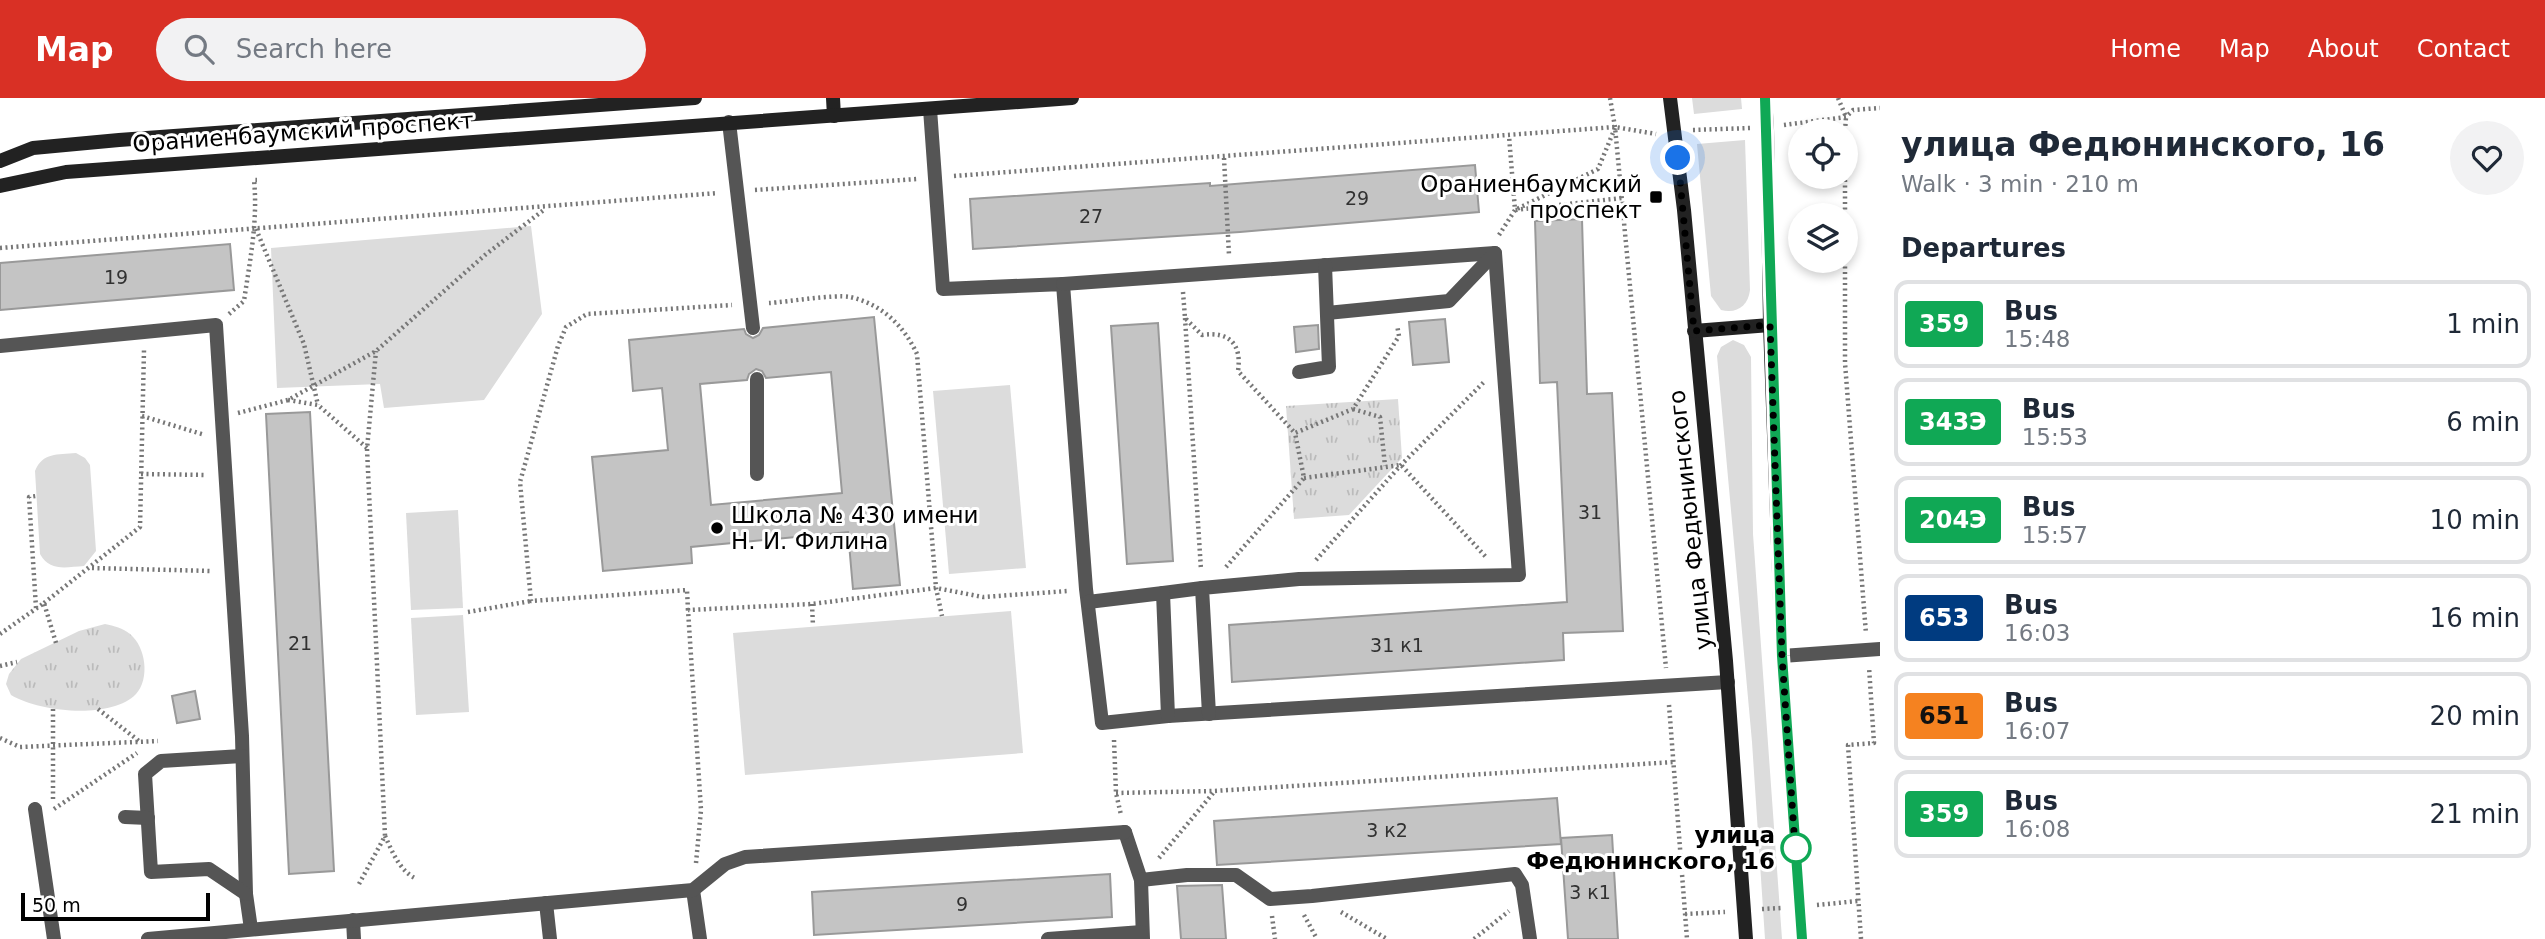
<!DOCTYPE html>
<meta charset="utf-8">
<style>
body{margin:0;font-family:"DejaVu Sans",sans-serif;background:#f2f2f3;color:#1f2937;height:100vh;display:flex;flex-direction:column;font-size:26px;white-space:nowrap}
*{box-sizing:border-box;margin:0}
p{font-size:23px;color:#747a83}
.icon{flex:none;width:38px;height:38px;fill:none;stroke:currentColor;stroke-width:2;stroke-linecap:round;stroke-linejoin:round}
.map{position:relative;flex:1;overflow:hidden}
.drawer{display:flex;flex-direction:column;background:#fff;width:665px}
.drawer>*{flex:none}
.badge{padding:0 14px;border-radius:5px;font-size:24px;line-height:46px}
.tools{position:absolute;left:1788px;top:21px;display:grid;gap:14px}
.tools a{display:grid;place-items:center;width:70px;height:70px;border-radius:50%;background:#fff;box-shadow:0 4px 10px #0003;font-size:35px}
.scale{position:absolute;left:21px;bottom:18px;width:189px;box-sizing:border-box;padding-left:7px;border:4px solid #000;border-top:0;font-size:19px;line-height:24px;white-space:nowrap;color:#000;-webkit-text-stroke:5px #fff;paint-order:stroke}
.you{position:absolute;width:35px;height:35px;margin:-18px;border:5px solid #fff;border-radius:50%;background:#1a73e8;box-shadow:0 0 0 10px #1a73e833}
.map>.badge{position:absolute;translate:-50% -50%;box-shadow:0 0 0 4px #fff}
h2{padding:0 21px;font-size:26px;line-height:63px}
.round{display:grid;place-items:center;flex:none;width:74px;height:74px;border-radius:37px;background:#f2f2f3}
.headline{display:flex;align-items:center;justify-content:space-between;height:119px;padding:0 21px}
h1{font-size:33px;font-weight:700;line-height:52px}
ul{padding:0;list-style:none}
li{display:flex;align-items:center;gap:21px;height:88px;margin:0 14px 10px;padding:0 7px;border:4px solid #e0e1e3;border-radius:14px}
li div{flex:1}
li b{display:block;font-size:26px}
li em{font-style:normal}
li .badge{min-width:77px;font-weight:700;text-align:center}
header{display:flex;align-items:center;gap:42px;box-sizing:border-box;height:98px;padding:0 35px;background:#d93025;color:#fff}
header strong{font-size:33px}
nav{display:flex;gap:38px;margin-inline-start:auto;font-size:24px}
.search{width:490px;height:63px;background:#f2f2f3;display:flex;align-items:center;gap:18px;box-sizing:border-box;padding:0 24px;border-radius:38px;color:#747a83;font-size:26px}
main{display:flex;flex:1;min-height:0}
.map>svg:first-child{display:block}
.grass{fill:#dcdcdc}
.park{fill:url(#park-tufts)}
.building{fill:#c4c4c4;stroke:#999;stroke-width:2;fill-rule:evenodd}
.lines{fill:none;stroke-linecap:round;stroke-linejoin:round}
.path{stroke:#777;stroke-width:4.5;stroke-dasharray:2 3.5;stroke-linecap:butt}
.lane{stroke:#555;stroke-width:14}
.street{stroke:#555;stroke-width:14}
.secondary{stroke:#222;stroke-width:14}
.line-casing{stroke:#fff;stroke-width:16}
.line{stroke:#10a855;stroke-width:10}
.walk{stroke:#000;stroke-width:7;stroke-dasharray:0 12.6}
.poi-dot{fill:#000;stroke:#fff;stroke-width:2.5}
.stop-dot{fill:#fff;stroke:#10a855;stroke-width:3.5}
.labels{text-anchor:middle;stroke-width:6;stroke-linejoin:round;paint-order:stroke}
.number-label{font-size:19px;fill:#313131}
.street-label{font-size:23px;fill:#000;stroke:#fff}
.poi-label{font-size:23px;fill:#000;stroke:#fff;text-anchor:end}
.stop-label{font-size:23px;font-weight:bold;fill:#000;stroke:#fff;text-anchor:end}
</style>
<header>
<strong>Map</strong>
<div class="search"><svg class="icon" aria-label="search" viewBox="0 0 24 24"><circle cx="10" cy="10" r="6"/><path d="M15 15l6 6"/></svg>Search here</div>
<nav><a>Home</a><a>Map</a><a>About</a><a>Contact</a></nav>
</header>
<main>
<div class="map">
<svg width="1880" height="841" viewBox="0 0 1880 841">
<defs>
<pattern id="park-tufts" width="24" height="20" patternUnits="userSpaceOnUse" patternTransform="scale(1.75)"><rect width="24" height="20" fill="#dcdcdc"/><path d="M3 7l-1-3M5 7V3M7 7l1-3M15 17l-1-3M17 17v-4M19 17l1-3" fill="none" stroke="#bbb"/></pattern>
</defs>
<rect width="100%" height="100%" fill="#fff"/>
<g class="grass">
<path d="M1692,0H1741L1742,11L1694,16Z"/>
<path d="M1745,42L1750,192C1748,208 1737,216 1721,212L1711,198L1697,46Z"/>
<path d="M531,128L542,216L484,302L384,310L380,286L277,290L271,150Z"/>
<path d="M1733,242L1744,247L1751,259L1753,436L1782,841H1765L1752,644L1717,258L1721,249Z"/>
<path d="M1010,287L1026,470L949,476L933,293Z"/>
<path d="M76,355L85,360L90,367L96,453L84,468C66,469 50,474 40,456L35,373C43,354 57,357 76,355Z"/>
<path d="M458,412L463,510L411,512L406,415Z"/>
<path d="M1011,513L1023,655L745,677L733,535Z"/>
<path d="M463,517L469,614L416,617L411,520Z"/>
</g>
<g class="park">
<path d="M1398,301L1402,360L1349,417L1294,421L1286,308Z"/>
<path d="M105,526C114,528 123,530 130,536C146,549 150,581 136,596C111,622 39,614 11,597L6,586L9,576L21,561L79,533Z"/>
</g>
<g class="building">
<path d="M1475,67L1479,114L1240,134L973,151L970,101L1210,85V88Z"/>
<path d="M1582,121L1587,296L1612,295L1623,533L1563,535L1564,562L1232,584L1229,527L1567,504L1557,284L1540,285L1535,123Z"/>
<path d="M230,146L234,192L0,212V165Z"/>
<path d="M874,219L900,487L853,491L848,434L691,449L692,465L603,473L592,359L668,352L662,290L633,293L629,242L744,231L746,236L753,240L759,237L763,230ZM756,271L762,273L766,280L831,274L842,395L711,407L700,286L747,282L749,276Z"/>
<path d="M1445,221L1449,264L1413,267L1409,224Z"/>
<path d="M1158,225L1173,463L1127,466L1111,228Z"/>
<path d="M1318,227L1319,251L1296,254L1294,229Z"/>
<path d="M310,314L334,773L289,776L266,316Z"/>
<path d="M195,593L200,621L177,625L172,598Z"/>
<path d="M1557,700L1561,746L1217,767L1214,723Z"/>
<path d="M1612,737L1618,841H1568L1561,740Z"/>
<path d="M1110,776L1112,819L814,837L812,794Z"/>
<path d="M1222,787L1226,841H1181L1177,788Z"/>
</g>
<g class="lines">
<g class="path">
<path d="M1610,0L1615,29L1666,570"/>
<path d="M1838,0L1846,19L1845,33"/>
<path d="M1784,27L1846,19L1853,12L1880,10"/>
<path d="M1615,30L1598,71L1515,112L1622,100"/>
<path d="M1693,32L1751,30"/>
<path d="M1224,60L1229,157"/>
<path d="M954,78L1615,29L1656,36"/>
<path d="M755,92L917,81"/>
<path d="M1845,117V79"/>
<path d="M256,131L304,246L318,307"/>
<path d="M1499,137L1515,112L1509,38"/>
<path d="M0,150L718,95"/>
<path d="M1845,163V265L1866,536"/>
<path d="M1183,194L1185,220L1202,237C1229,233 1242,246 1238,273L1295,335"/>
<path d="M769,205C787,204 834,196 850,199C882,206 904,228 917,256L936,490L942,518"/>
<path d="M229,216L244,203C250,162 258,123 254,82H257"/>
<path d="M1185,220L1201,472"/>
<path d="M288,302L318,307L367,350"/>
<path d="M1353,311L1380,319L1385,368"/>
<path d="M238,315L288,302L376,253L485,157L545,111"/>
<path d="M142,318L205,337"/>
<path d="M141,376L207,377"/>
<path d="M1304,380L1401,367L1486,459"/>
<path d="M1316,462L1401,367L1485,283"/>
<path d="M1226,469L1304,380L1295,335L1353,311L1399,238L1397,227"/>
<path d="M92,470L212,473"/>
<path d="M44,505L140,429L144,252"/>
<path d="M812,506L813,528"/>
<path d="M36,510L29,399L36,398"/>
<path d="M688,512L687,492L531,503L520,384L558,248L566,229L587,216L732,207"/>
<path d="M468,514L531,503"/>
<path d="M0,536L44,505L56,545"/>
<path d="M0,568L17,564"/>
<path d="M1669,607L1687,841"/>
<path d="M53,611V703"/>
<path d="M98,611L139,643"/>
<path d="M0,640L20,649L158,643"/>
<path d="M1114,642L1116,695L1121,717"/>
<path d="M1116,695L1214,693L1674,664"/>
<path d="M54,711L137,655"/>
<path d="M385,738C392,753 400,774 417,781"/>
<path d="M1159,760L1214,694"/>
<path d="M696,765L701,712L688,512L812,506L936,490L983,499L1068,493"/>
<path d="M359,786L385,738L367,351L376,253"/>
<path d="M1817,807L1858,803"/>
<path d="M1762,811L1781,810"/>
<path d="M1341,814L1387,841"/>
<path d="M1685,816L1725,814"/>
<path d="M1304,817L1317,841"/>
<path d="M1272,818L1275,841"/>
<path d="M1474,841L1509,813"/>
<path d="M1861,841L1848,647L1874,645L1869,569"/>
</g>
<g class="lane">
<path d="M930,11L943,191L1063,186L1086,491L1102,625L1168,618L1728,584"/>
<path d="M729,24L753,230"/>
<path d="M1063,186L1495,155L1519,477L1299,481L1202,490L1209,616"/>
<path d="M1327,215L1449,203L1495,155"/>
<path d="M0,248L216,227L242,638L246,796L251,831"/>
<path d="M1299,274L1329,269L1325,167"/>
<path d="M757,376V281"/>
<path d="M1163,495L1202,490"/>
<path d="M1088,504L1163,495L1168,618"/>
<path d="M1782,558L1880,551"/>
<path d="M242,658L161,663L145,676L151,774L209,771L246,796"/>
<path d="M35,711L54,841"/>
<path d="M125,719L148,720"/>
<path d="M1125,734L1141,782L1143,841"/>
<path d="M1141,782L1187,777H1236L1270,801L1312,798L1515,776L1522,787L1530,841"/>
<path d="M546,805L550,841"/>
<path d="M353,822L354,841"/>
<path d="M1048,841L1142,834"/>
</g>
<g class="street">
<path d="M693,792L700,841"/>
<path d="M148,841L693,792L725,766L745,759L1125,734"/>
</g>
<g class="secondary">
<path d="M833,0L834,18"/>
<path d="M1670,0L1684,112L1726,563L1746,841"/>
<path d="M1765,0L1767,30L1770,227L1782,558L1802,841"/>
<path d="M0,63L33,50L119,42L695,0"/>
<path d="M0,88L66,74L1072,0"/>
<path d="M1694,233L1770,227"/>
</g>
</g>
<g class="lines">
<defs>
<path id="line" d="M1765,0L1782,558L1802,841"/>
</defs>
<use href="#line" class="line-casing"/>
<use href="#line" class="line"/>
<path class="walk" d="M1678,60L1694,233L1770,227L1782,558L1796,763V750"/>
</g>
<g class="poi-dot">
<rect x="1649" y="92" width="14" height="14" rx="3.5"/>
<circle cx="717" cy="430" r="7"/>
</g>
<circle class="stop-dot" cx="1796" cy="750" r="14"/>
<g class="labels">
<g class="number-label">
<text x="1357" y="107">29</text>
<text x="1091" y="125">27</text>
<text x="116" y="186">19</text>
<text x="1590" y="421">31</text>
<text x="300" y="552">21</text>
<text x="1397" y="554">31 к1</text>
<text x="1387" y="739">3 к2</text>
<text x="1590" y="801">3 к1</text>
<text x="962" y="813">9</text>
</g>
<g class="street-label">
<text transform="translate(303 34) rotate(-4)" y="8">Ораниенбаумский проспект</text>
<text transform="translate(1690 422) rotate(-96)" y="8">улица Федюнинского</text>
</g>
<g class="poi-label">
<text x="1642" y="94">Ораниенбаумский<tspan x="1642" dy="26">проспект</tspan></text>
<text x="731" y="425" text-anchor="start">Школа № 430 имени<tspan x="731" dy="26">Н. И. Филина</tspan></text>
</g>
<g class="stop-label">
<text x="1775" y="745">улица<tspan x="1775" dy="26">Федюнинского, 16</tspan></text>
</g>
</g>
</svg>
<div class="tools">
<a><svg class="icon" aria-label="locate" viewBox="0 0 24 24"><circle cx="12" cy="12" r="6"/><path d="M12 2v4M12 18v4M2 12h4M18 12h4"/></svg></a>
<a><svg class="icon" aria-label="layers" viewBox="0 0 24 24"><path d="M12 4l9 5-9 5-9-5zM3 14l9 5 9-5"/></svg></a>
</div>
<div class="scale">50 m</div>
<div class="you" style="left:1678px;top:60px"></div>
</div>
<section class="drawer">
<div class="headline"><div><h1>улица Федюнинского, 16</h1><p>Walk · 3 min · 210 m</p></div><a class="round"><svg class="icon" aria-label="heart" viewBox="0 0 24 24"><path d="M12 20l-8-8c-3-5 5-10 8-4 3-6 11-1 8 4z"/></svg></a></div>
<h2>Departures</h2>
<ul>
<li><span class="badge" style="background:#10a855;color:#fff">359</span><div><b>Bus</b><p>15:48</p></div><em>1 min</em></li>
<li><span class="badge" style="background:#10a855;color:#fff">343Э</span><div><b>Bus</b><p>15:53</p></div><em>6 min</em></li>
<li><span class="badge" style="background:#10a855;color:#fff">204Э</span><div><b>Bus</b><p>15:57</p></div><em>10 min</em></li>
<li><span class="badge" style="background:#003b80;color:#fff">653</span><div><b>Bus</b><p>16:03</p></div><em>16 min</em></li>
<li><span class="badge" style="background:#f58220;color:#111">651</span><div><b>Bus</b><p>16:07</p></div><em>20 min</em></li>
<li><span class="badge" style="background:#10a855;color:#fff">359</span><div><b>Bus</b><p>16:08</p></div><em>21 min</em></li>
</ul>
</section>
</main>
